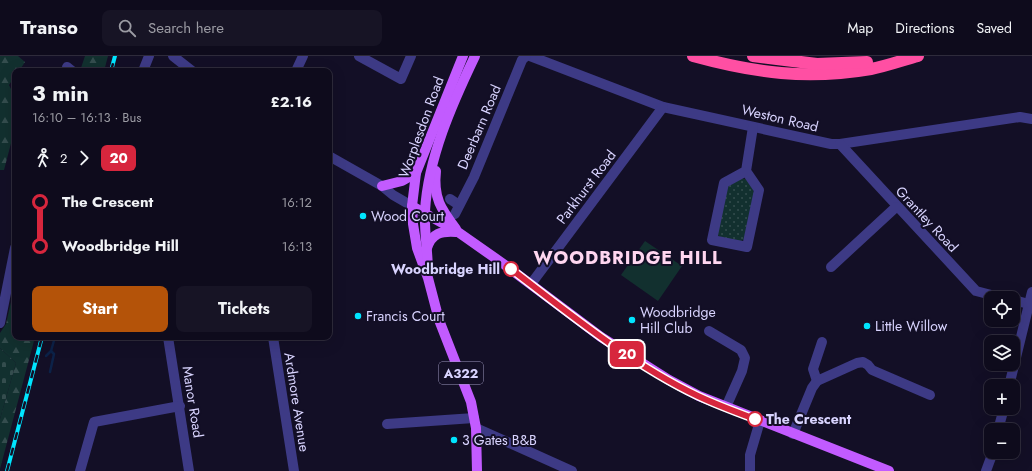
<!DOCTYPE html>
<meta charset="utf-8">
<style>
body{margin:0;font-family:Jost,sans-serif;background:#171425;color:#f1f3f6;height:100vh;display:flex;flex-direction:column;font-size:15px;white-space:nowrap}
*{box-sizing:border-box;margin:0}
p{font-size:13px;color:#9b9ba3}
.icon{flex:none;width:22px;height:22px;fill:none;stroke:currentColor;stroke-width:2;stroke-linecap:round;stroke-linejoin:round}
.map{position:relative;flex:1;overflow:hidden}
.sheet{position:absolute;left:12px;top:12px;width:320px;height:272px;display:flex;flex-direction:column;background:#0e0b1c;border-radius:8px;box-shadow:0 4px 16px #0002,0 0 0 1px #2e2b3b}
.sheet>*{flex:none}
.badge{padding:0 8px;border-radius:6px;font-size:14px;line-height:26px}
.fabs{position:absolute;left:984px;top:235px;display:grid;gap:8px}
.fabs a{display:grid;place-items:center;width:36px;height:36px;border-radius:8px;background:#0e0b1c;box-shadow:0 4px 16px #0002,0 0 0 1px #2e2b3b;font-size:20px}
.map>.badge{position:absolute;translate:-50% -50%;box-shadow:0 0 0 2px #fff}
.legs{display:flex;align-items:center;gap:6px;height:44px;padding:0 20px;font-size:13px}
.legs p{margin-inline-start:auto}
.head{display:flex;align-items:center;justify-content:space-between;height:68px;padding:0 20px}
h1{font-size:22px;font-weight:700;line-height:30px}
.action{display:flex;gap:8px;margin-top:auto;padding:8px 20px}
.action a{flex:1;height:46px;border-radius:8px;background:#b45309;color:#fff;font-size:16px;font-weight:700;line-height:46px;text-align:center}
.action a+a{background:#171425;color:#f1f3f6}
ul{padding:0 20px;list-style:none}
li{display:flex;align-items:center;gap:14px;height:44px;font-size:15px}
li i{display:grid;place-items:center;width:6px;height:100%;margin:0 5px;background:currentColor}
li i::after{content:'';width:10px;height:10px;margin:-5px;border:3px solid;border-radius:50%;background:#0e0b1c}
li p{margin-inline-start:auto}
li:first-child i{background:linear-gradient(#0000 50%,currentColor 0)}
li:last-child i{background:linear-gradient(currentColor 50%,#0000 0)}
header{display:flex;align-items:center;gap:24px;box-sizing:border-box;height:56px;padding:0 20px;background:#0e0b1c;border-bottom:1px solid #2e2b3b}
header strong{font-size:19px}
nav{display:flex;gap:22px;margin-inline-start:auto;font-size:14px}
.search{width:280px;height:36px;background:#171425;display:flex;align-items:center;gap:10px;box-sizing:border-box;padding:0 14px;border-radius:8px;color:#9b9ba3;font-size:15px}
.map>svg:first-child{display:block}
.grass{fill:url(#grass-dots)}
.forest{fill:url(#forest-firs)}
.cemetery{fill:url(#cemetery-stones)}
.park{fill:#12302f}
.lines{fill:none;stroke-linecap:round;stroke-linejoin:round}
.stream{stroke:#0c2248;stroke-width:2.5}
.street{stroke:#3d3a85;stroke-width:10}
.primary{stroke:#c25bff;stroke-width:10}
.highway{stroke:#ff4fa3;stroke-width:12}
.rail-casing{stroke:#00e5ff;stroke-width:4}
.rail{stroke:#130f26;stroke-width:2.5;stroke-dasharray:8;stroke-linecap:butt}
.line-1-casing{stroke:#fff;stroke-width:9}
.line-1{stroke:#d7263d;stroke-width:6}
.poi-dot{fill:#00e5ff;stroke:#130f26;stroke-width:1.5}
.stop-1-dot{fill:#fff;stroke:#d7263d;stroke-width:2}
.labels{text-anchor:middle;stroke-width:4;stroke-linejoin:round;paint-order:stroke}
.shield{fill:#130f26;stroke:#9e99be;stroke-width:1}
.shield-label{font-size:13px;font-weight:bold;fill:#d9d4ff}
.street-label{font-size:14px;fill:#d9d4ff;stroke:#130f26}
.poi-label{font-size:14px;fill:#d9d4ff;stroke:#130f26;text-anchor:start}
.stop-label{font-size:14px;font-weight:bold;fill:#d9d4ff;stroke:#130f26;text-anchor:end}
.district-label{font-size:18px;font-weight:bold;letter-spacing:1px;fill:#ffd6f0;stroke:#130f26}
</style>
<header>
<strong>Transo</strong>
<div class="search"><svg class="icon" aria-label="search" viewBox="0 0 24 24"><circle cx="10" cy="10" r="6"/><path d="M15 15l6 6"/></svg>Search here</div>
<nav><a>Map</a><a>Directions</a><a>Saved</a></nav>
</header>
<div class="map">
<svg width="1032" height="415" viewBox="0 0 1032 415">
<defs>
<pattern id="grass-dots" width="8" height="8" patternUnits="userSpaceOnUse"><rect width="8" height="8" fill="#12302f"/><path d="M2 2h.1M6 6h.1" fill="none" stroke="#344d4e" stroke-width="1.8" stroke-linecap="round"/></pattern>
<pattern id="forest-firs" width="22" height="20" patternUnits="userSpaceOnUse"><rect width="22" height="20" fill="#12302f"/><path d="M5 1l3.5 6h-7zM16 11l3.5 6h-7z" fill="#344d4e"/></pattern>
<pattern id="cemetery-stones" width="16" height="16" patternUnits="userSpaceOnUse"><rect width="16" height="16" fill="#12302f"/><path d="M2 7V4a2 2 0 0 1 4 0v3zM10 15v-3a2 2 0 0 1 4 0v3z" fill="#344d4e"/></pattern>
</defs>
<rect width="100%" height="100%" fill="#130f26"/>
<path class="grass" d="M741,122L746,123L753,133L755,140L745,183L739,186L722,182L717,179L727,131Z"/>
<g class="forest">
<path d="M0,0H18L25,6L19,15H15V20L9,29L15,41V72L4,114H0Z"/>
<path d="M85,0H108L104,15H80Z"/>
<path d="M15,228V281H35L0,413V363L16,307L0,292V277L6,268Z"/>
</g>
<path class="cemetery" d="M0,292L16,307L0,363Z"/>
<path class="park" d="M645,185L682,210L658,245L621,219Z"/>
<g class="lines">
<g class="stream">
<path d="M46,300L51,295L55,281"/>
<path d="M50,316L54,298L51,295"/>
</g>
<g class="street">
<path d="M173,0L192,15"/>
<path d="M359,0L401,23L411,0"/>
<path d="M530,0L663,51L831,88H840L1020,61L1032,63"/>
<path d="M67,11L72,15"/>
<path d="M143,15L149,0"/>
<path d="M296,15L303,0"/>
<path d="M840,88L976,235L1003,242"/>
<path d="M329,100L382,130L393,139L412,150"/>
<path d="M746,115L724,127L712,184L747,191L759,134L746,115L753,71"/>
<path d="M450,143L459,149"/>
<path d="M455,158L474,121L522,4L526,0"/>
<path d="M831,211L896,151"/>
<path d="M531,228L663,51"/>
<path d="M1013,244L1029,248"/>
<path d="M0,267L15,192"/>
<path d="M709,275L741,294L745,302L742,315L726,351"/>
<path d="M168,281L189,415"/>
<path d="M273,281L294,415"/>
<path d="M817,325L813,313L822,286"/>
<path d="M1009,330L1032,236"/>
<path d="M387,368L474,362"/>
<path d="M476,372L572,415"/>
<path d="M998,374L1004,352"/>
<path d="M793,378L812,332L817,325L857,307L863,306L868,309L872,314L930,339"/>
<path d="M80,415L94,366L180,350"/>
<path d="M750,415V399L760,365"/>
<path d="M986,415L993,396"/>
</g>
<g class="primary">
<path d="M463,0L416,117L412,150L413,168L417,192L428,222L439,264L471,346L476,372L477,415"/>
<path d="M436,115C433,142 441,153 456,173"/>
<path d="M382,130L402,125L416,117"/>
<path d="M412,150L458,176L505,209L601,281L669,324L699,340L889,415"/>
<path d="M427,192C432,177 441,175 456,176"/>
<path d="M428,216C428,196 424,176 425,155C428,102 452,48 475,0"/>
</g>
<g class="highway">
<path d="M693,0C755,17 807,24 871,13C887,10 903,4 918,0"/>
<path d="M753,0L817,8L867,6"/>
</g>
<defs>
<g id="rail">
<path d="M111,15L115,0"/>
<path d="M7,415L42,281"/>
</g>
</defs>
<use href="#rail" class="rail-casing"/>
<use href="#rail" class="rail"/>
</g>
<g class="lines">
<defs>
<path id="line-1" d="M511,213C571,259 631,308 698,340C717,349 736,356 755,363"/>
</defs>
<use href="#line-1" class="line-1-casing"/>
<use href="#line-1" class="line-1"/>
</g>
<g class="poi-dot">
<circle cx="363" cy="160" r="4"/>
<circle cx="358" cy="260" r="4"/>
<circle cx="632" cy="264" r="4"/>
<circle cx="867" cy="270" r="4"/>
<circle cx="454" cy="384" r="4"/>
</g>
<g class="stop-1-dot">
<circle cx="511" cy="213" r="7"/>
<circle cx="755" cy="363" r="7"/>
</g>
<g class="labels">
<rect class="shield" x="439" y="306" width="44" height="22" rx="3"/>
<g class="shield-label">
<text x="461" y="322">A322</text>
</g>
<g class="street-label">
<text transform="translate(780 62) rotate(13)" y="5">Weston Road</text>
<text transform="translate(421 71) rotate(-70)" y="5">Worplesdon Road</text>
<text transform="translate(479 71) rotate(-67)" y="5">Deerbarn Road</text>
<text transform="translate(586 131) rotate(-53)" y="5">Parkhurst Road</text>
<text transform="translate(927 163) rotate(47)" y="5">Grantley Road</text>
<text transform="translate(193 346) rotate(81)" y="5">Manor Road</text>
<text transform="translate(297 346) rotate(81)" y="5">Ardmore Avenue</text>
</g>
<g class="poi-label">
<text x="371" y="165">Wood Court</text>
<text x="640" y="261">Woodbridge<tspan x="640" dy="16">Hill Club</tspan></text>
<text x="366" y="265">Francis Court</text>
<text x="875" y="275">Little Willow</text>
<text x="462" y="389">3 Gates B&amp;B</text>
</g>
<g class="stop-label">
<text x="500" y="218">Woodbridge Hill</text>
<text x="766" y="368" text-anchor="start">The Crescent</text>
</g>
<g class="district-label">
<text x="628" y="208">WOODBRIDGE HILL</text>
</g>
</g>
</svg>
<div class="fabs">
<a><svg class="icon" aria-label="locate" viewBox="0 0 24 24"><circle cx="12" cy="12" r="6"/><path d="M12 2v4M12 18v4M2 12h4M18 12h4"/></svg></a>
<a><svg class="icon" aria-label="layers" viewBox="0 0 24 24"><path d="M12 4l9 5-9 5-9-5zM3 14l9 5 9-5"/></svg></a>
<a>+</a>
<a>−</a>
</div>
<b class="badge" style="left:627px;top:298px;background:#d7263d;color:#fff">20</b>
<section class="sheet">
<div class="head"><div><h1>3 min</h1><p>16:10 – 16:13 · Bus</p></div><b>£2.16</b></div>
<div class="legs"><svg class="icon" aria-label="walk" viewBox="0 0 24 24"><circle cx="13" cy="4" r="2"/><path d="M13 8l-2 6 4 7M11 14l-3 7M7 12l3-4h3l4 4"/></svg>2<svg class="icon" aria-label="forward" viewBox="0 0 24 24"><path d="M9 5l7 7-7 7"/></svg><b class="badge" style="background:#d7263d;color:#fff">20</b></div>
<ul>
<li><i style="color:#d7263d"></i><b>The Crescent</b><p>16:12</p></li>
<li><i style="color:#d7263d"></i><b>Woodbridge Hill</b><p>16:13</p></li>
</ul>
<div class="action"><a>Start</a><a>Tickets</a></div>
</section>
</div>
